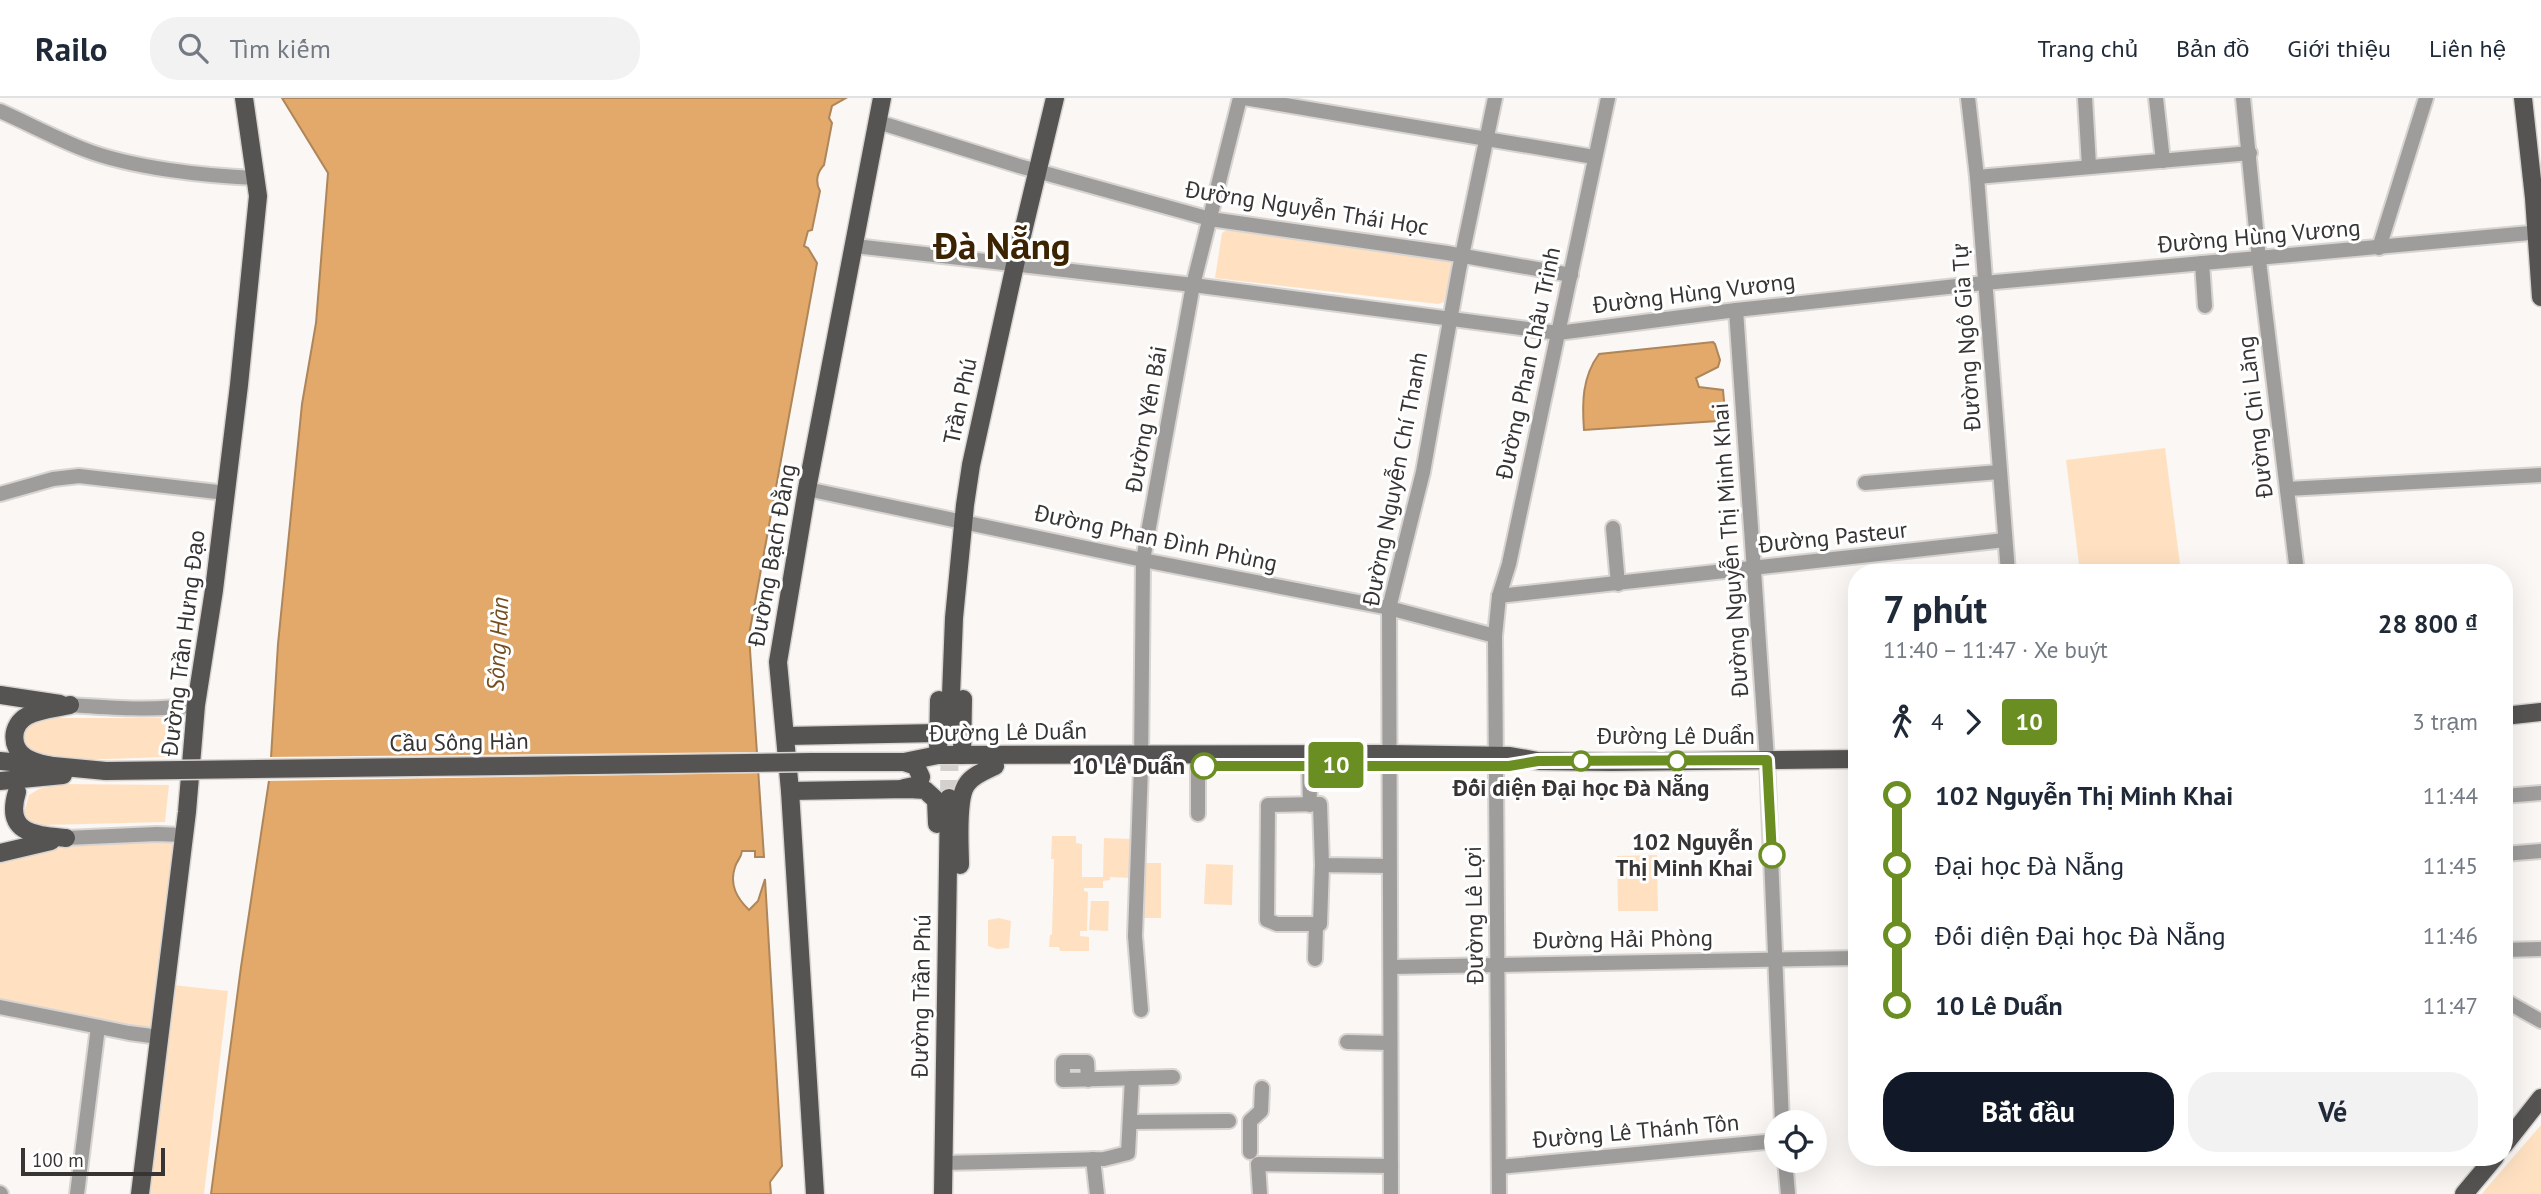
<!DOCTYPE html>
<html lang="vi">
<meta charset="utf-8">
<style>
body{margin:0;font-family:"PT Sans",sans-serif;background:#f2f2f3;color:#1f2937;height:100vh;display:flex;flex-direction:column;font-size:26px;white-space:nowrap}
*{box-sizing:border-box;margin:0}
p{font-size:23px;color:#747a83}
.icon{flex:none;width:38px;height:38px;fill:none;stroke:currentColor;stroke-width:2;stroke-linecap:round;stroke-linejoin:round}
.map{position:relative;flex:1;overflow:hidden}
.side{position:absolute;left:1848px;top:466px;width:665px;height:602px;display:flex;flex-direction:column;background:#fff;border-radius:28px;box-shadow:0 7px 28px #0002}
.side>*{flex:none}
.badge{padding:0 14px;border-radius:5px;font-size:24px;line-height:46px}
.controls{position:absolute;left:1764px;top:1012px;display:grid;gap:14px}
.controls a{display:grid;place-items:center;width:63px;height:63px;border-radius:50%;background:#fff;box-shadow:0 7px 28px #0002;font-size:35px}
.scale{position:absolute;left:21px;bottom:18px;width:144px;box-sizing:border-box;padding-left:7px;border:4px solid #363534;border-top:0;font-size:19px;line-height:24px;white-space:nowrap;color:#363534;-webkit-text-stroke:5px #fff;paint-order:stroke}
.map>.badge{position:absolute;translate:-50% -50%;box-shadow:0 0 0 4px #fff}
.legs{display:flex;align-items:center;gap:10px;height:77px;padding:0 35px;font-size:23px}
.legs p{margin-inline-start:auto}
.headline{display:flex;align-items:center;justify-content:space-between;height:119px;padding:0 35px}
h1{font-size:38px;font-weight:600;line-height:52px}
.primary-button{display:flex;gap:14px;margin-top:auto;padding:14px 35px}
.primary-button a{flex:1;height:80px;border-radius:28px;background:#111827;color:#fff;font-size:28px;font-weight:600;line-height:80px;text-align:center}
.primary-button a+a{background:#f2f2f3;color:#1f2937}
ul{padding:0 35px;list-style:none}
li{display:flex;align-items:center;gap:24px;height:70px;font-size:26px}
li i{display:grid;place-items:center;width:10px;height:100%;margin:0 9px;background:currentColor}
li i::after{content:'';width:18px;height:18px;margin:-9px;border:5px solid;border-radius:50%;background:#fff}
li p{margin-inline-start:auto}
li:first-child i{background:linear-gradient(#0000 50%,currentColor 0)}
li:last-child i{background:linear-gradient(currentColor 50%,#0000 0)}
header{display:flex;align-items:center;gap:42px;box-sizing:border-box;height:98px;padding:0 35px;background:#fff;border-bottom:2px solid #e0e1e3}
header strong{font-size:33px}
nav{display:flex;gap:38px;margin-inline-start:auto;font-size:24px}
.search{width:490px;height:63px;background:#f2f2f3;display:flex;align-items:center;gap:18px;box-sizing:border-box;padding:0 24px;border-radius:28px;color:#747a83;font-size:26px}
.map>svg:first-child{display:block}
.green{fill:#ffe1c2}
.water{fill:#e2a96a;stroke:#ae865a;stroke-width:2}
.pier{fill:#faf7f4}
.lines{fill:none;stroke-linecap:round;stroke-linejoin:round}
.major-tunnel{stroke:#d3d0ce;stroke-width:18;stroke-dasharray:18 9;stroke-linecap:butt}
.minor-casing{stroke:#d7d4d1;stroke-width:18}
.major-casing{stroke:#d7d4d1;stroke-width:21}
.minor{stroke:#9e9d9c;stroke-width:14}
.major{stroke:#565452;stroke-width:18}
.major-bridge-casing{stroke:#d7d4d1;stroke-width:21;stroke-linecap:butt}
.major-bridge{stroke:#565452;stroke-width:18}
.line-1-casing{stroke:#fff;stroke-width:16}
.line-1{stroke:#6b8e23;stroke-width:10}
.stop-1-dot{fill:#fff;stroke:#6b8e23;stroke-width:3.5}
.labels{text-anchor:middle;stroke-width:6;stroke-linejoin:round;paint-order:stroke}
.street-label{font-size:23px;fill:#363534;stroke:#fff}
.stop-label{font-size:23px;font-weight:bold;fill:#363534;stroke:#fff;text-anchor:end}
.water-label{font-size:24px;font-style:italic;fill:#754e1f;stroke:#fff}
.town-label{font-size:37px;font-weight:bold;fill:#3c2301;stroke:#fff}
</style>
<header>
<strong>Railo</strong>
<div class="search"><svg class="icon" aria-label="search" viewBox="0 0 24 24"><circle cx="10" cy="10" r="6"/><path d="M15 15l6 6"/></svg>Tìm kiếm</div>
<nav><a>Trang chủ</a><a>Bản đồ</a><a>Giới thiệu</a><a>Liên hệ</a></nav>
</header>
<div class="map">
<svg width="2541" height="1096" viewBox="0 0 2541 1096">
<rect width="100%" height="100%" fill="#faf7f4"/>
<g class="green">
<path d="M1229,131L1452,163L1444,204L1438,206L1215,180L1222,135Z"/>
<path d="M2165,350L2181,474H2080L2066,362Z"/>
<path d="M42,620H173L168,659C140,659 56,666 34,655C24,650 23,641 22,632L26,626Z"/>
<path d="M61,686L169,687L165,724L45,727L29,723L24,715L29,697L39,691Z"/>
<path d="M183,737L159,939L0,909V757L66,740Z"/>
<path d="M1052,738H1076V745L1082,746V779H1103L1104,740L1132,741L1131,780L1110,779V782L1103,783V790H1084V793L1088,794L1087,833H1080V838L1089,839V853H1060L1059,849H1049L1050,837L1052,836L1054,761H1051Z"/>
<path d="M1657,757L1658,813H1618L1617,758Z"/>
<rect x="1141" y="765" width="20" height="55"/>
<path d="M1206,766L1233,767L1232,807L1204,806Z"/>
<path d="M1091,803H1109L1108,833L1089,832Z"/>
<path d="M999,820L1011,823L1009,850L997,851L988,848V822Z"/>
<path d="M173,887L228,893L204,1096H148Z"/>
<path d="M2541,1027V1096H2482L2485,1092Z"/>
</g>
<g class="water">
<path d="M282,0H846L832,8L829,20L832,25L824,67C817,74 815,84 820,93L812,132L808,133L804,148L808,150L817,165L749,537L764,759H755V753H742C741,761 737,762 735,769C729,787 737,800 749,812L758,803L765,781L782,1068L770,1084L771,1096H211L241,869L270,676L278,546L302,306L316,225L328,75Z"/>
<path d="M1713,244L1715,246L1720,262L1718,269L1696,280L1699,289L1723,292L1725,314L1718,323L1584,332C1582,305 1582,279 1599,256Z"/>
</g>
<path class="pier" d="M760,654L762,675L266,683L268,659Z"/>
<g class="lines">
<path class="major-tunnel" d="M949,700L950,623"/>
<defs>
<g id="minor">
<path d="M1244,0L1594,59"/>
<path d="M1968,0L1977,79L2008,474"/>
<path d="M2085,0L2089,68"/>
<path d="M2156,0L2163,63"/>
<path d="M2243,0L2260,171L2297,474"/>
<path d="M0,13C27,25 55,40 83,51C131,70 205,78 257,80"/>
<path d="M878,24L1019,68L1210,121L1447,155L1571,177"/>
<path d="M1977,79L2250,55"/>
<path d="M855,148L1193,187L1558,235L1736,212L1984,185L2541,134"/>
<path d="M2379,150L2426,0"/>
<path d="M2202,165L2205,208"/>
<path d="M1736,212L1767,662L1782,1024"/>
<path d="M1865,385L1999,374"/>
<path d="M807,391L1143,462L1389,510L1495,538"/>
<path d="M2287,391L2541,377"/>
<path d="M0,396L53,381L79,378L226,395"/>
<path d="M1613,430L1618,486"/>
<path d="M1499,498L2005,442"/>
<path d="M70,607C112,610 154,613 196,607"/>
<path d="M1309,667L1310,707"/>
<path d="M2504,698L2541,695"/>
<path d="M1198,716V668"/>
<path d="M66,740L157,736L183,737"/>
<path d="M2504,756L2541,753"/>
<path d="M1322,767L1320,706L1268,707L1267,822L1277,826H1320L1322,767L1389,768"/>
<path d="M2504,852L2541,851"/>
<path d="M1315,861L1316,827"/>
<path d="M1391,869L1857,860"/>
<path d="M2504,902L2541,923"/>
<path d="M0,909L129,935L159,939"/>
<path d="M1141,912L1135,838L1141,669L1143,462L1193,187L1240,0"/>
<path d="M1347,944L1390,945"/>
<path d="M1088,982L1087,964H1063V982L1173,979"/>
<path d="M1130,1024L1229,1023"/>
<path d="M1250,1054V1023L1261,1013L1262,990"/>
<path d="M1093,1061L1097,1096"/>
<path d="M1785,1062L1788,1096"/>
<path d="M943,1065L1104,1061L1128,1055L1132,980"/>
<path d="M1499,1069L1776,1043"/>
<path d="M0,1095L1,1096"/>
<path d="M77,1096L98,929"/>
<path d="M1260,1096L1258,1066L1391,1068"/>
<path d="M1391,1096L1389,510L1423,374L1459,172L1495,0"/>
<path d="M1499,1096L1495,538L1499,498L1509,466L1608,0"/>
</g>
<g id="major">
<path d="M2523,0L2534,100L2541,199"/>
<path d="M0,597L60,606"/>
<path d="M2504,618L2541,614"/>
<path d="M950,623L954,520L965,407L971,367L1015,167L1055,0"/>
<path d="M786,638L938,635"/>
<path d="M938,657L939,602"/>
<path d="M962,657L963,601"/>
<path d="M0,663L106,673"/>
<path d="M812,664H904L916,668L921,679L918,687L904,690"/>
<path d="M904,664L938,657L1389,656L1510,658L1538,663L1611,664L1857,661"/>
<path d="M51,668C43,666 32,664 25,659C10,649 11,627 27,618C39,611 57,610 70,607"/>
<path d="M418,669L593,667"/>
<path d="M0,683L63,677"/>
<path d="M790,693L909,691L925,692L936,702L937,726"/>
<path d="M17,694C4,736 35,737 66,740"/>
<path d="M0,755L51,743"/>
<path d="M960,767C960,748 956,700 967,686C973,677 985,673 995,668"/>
<path d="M2504,1047L2541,1000"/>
<path d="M140,1096L187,714L196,607L214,492L239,287L258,98L244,0"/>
<path d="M815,1096L790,693L778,564L807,391L882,0"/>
<path d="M943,1096L949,700"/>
<path d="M2464,1096L2495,1059"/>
</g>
</defs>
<use href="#minor" class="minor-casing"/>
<use href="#major" class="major-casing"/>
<use href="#minor" class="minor"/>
<use href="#major" class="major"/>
<defs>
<g id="major-bridge">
<path d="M593,667L812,664"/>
<path d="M106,673L418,669"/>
</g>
</defs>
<use href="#major-bridge" class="major-bridge-casing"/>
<use href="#major-bridge" class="major-bridge"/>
</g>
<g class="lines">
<defs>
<path id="line-1" d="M1204,668H1509L1538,663L1767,662L1772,757"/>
</defs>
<use href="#line-1" class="line-1-casing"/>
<use href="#line-1" class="line-1"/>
</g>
<g class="stop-1-dot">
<circle cx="1581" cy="663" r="9"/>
<circle cx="1677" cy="663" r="9"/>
<circle cx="1204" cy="668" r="12"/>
<circle cx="1772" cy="757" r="12"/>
</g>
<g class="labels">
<g class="street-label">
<text transform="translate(1307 110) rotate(9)" y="8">Đường Nguyễn Thái Học</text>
<text transform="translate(2259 138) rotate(-5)" y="8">Đường Hùng Vương</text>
<text transform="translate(1694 195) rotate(-7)" y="8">Đường Hùng Vương</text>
<text transform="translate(1966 239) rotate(-94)" y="8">Đường Ngô Gia Tự</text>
<text transform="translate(1528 265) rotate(-78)" y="8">Đường Phan Châu Trinh</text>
<text transform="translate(960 303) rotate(-78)" y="8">Trần Phú</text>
<text transform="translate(2255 319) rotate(-97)" y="8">Đường Chi Lăng</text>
<text transform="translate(1146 321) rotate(-80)" y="8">Đường Yên Bái</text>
<text transform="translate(1395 381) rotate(-79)" y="8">Đường Nguyễn Chí Thanh</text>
<text transform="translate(1833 439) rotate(-6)" y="8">Đường Pasteur</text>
<text transform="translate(1156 440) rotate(12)" y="8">Đường Phan Đình Phùng</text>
<text transform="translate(1730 452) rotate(-94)" y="8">Đường Nguyễn Thị Minh Khai</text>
<text transform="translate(772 457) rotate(-80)" y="8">Đường Bạch Đằng</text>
<text transform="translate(183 545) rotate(-83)" y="8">Đường Trần Hưng Đạo</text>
<text transform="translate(1008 634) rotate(-1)" y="8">Đường Lê Duẩn</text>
<text x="1676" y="646">Đường Lê Duẩn</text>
<text transform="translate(459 644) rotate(-1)" y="8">Cầu Sông Hàn</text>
<text transform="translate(1474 817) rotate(-91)" y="8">Đường Lê Lợi</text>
<text transform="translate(1623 841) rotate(-1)" y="8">Đường Hải Phòng</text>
<text transform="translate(921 898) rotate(-89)" y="8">Đường Trần Phú</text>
<text transform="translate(1636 1033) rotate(-5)" y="8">Đường Lê Thánh Tôn</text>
</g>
<g class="stop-label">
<text x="1185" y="676">10 Lê Duẩn</text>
<text x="1581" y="698" text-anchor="middle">Đối diện Đại học Đà Nẵng</text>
<text x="1753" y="752">102 Nguyễn<tspan x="1753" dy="26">Thị Minh Khai</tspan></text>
</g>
<g class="water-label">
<text transform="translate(498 546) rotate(-87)" y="8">Sông Hàn</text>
</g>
<g class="town-label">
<text x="1002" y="161">Đà Nẵng</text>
</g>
</g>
</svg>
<div class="controls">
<a><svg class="icon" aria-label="locate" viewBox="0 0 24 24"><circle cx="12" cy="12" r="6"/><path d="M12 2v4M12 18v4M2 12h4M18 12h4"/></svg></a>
</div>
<div class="scale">100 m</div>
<b class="badge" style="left:1336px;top:667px;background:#6b8e23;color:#fff">10</b>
<section class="side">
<div class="headline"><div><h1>7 phút</h1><p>11:40 – 11:47 · Xe buýt</p></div><b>28 800 ₫</b></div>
<div class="legs"><svg class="icon" aria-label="walk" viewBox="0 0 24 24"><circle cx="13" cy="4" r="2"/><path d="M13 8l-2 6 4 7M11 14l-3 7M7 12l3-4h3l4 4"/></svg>4<svg class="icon" aria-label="forward" viewBox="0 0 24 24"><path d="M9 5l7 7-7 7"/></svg><b class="badge" style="background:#6b8e23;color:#fff">10</b><p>3 trạm</p></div>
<ul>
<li><i style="color:#6b8e23"></i><b>102 Nguyễn Thị Minh Khai</b><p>11:44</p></li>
<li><i style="color:#6b8e23"></i><span>Đại học Đà Nẵng</span><p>11:45</p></li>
<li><i style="color:#6b8e23"></i><span>Đối diện Đại học Đà Nẵng</span><p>11:46</p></li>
<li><i style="color:#6b8e23"></i><b>10 Lê Duẩn</b><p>11:47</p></li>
</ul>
<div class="primary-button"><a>Bắt đầu</a><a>Vé</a></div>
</section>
</div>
